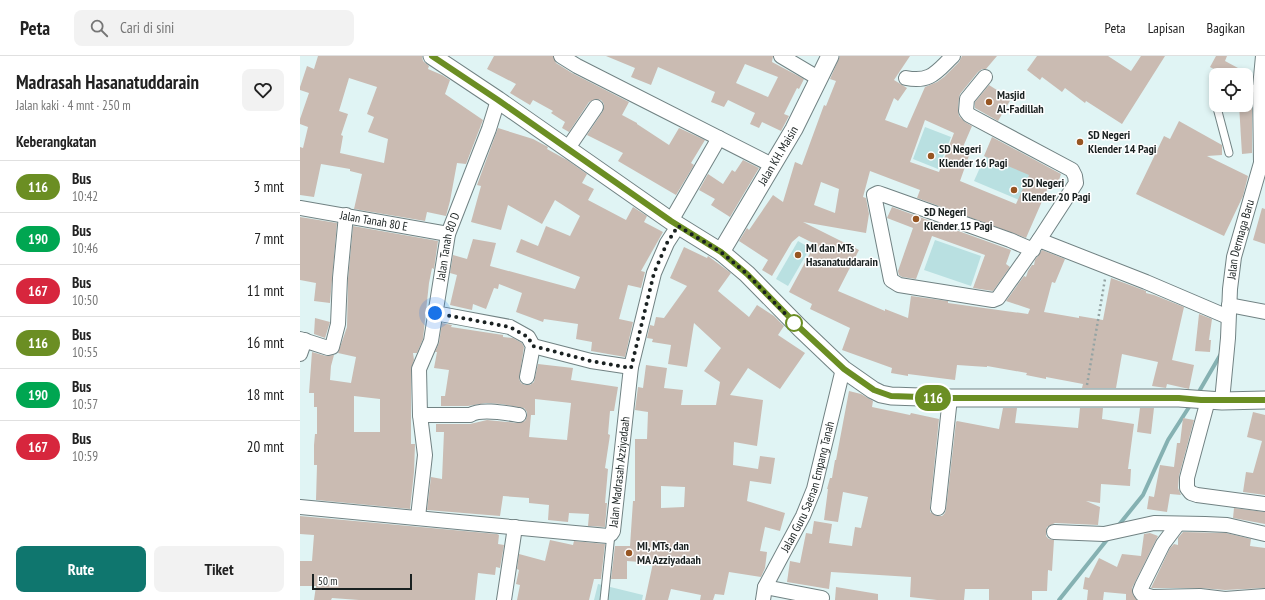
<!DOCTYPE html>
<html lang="id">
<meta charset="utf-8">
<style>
body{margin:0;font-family:"PT Sans Narrow",sans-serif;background:#f2f2f2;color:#222;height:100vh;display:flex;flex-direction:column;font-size:15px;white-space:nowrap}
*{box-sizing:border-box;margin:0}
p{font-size:13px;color:#767676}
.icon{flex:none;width:22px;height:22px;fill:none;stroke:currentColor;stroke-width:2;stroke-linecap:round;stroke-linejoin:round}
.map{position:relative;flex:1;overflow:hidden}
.drawer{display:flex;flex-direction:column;background:#fff;width:300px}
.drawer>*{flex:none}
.badge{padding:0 8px;border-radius:13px;font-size:14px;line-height:26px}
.fabs{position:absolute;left:909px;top:12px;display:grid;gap:8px}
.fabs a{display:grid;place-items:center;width:44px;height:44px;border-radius:8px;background:#fff;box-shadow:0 2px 6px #0003;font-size:20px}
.scale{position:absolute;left:12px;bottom:10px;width:100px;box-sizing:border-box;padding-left:4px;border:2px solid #1a2121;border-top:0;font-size:11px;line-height:14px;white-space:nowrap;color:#1a2121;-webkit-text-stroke:3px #fff;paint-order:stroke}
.you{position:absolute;width:20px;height:20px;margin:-10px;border:3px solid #fff;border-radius:50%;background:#1a73e8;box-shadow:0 0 0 6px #1a73e833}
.map>.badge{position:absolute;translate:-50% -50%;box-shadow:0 0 0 2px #fff}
h2{padding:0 16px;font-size:15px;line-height:36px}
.round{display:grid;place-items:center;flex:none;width:42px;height:42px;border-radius:8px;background:#f2f2f2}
.overview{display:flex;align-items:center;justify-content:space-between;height:68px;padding:0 16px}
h1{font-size:19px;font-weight:700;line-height:30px}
.action{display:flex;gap:8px;margin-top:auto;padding:8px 16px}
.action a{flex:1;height:46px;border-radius:8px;background:#0f766e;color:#fff;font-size:16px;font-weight:700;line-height:46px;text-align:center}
.action a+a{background:#f2f2f2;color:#222}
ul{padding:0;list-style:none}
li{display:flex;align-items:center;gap:12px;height:52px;padding:0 16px;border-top:1px solid #e0e0e0}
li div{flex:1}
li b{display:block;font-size:15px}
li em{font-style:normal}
li .badge{min-width:44px;font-weight:700;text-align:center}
header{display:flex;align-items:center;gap:24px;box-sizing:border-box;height:56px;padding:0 20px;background:#fff;border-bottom:1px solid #e0e0e0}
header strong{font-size:19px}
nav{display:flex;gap:22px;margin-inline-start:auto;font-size:14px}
.search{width:280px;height:36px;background:#f2f2f2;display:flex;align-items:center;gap:10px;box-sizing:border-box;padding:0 14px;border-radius:8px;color:#767676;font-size:15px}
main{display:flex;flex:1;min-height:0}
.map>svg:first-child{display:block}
.green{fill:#b9e0e1}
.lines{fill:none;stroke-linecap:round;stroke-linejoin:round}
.stream{stroke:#85b1b2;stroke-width:4}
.building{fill:#cabbb2;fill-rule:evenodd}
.service-casing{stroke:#718283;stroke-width:9}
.minor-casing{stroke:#718283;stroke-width:16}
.tertiary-casing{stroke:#718283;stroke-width:19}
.path{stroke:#94a3a3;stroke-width:2.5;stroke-dasharray:2 3;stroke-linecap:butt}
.service{stroke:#fff;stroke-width:7}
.minor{stroke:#fff;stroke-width:14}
.tertiary{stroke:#fff;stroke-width:17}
.line-casing{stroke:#fff;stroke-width:9}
.line{stroke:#6b8e23;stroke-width:6}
.walk{stroke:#1a2121;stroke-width:4;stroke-dasharray:0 7.2}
.poi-dot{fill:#975522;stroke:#fff;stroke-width:1.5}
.stop-dot{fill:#fff;stroke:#6b8e23;stroke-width:2}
.labels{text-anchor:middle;stroke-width:3;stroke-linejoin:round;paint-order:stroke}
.poi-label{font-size:12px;font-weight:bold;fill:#1a2121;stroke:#fff;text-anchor:start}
.street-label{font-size:12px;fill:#1a2121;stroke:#fff}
</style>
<header>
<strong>Peta</strong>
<div class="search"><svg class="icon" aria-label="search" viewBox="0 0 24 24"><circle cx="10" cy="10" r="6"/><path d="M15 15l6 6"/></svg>Cari di sini</div>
<nav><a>Peta</a><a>Lapisan</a><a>Bagikan</a></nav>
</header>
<main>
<section class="drawer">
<div class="overview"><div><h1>Madrasah Hasanatuddarain</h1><p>Jalan kaki · 4 mnt · 250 m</p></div><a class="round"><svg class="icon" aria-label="heart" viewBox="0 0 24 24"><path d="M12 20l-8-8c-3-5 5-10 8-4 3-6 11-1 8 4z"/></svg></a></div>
<h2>Keberangkatan</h2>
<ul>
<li><span class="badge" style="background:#6b8e23;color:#fff">116</span><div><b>Bus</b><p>10:42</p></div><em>3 mnt</em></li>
<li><span class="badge" style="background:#00a651;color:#fff">190</span><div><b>Bus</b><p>10:46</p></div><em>7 mnt</em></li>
<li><span class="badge" style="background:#d7263d;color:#fff">167</span><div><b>Bus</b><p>10:50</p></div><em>11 mnt</em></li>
<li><span class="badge" style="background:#6b8e23;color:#fff">116</span><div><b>Bus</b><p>10:55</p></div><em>16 mnt</em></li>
<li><span class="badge" style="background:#00a651;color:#fff">190</span><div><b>Bus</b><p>10:57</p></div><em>18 mnt</em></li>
<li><span class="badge" style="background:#d7263d;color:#fff">167</span><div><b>Bus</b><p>10:59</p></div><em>20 mnt</em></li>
</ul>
<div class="action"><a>Rute</a><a>Tiket</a></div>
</section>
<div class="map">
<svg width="965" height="544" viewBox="0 0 965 544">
<rect width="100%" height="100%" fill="#e0f4f4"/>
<g class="green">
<path d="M625,71L651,81L638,113L613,103Z"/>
<path d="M686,98L730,117L719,144L674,125Z"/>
<path d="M635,184L681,200L671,230L624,214Z"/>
<path d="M498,185L510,192L488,230L476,223Z"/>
<path d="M298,528L343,539L342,544H294Z"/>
</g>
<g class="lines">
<g class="stream">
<path d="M897,339L922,296"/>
<path d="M818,470L843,439L868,384L891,348"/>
<path d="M759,544L810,480"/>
</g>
</g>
<g class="building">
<path d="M18,0H122L123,5L129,10L128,13L142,19L150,24L145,38L183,64L166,108L157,107L150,145L146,160L127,156L125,165L54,153L62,118L50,115V113L21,108L14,141L0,139V91L3,92L8,71L0,68V63L9,37L0,34V31L7,10L14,13ZM49,22L77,31L67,58L74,61L68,76L88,83L84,107L40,97L43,80L41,79L48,58L39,55Z"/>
<path d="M194,0H253L256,7L272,17L329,46L322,59L337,67V68L369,89L379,72L405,84L391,107L394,109L376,139L318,105L323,97L287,79L303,55L304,48L301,44L296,43L289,46L269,76L262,72L265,66L251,57L253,55L233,44L230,49L210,37L216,28L187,13Z"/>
<path d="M306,0H473L472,6L504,23L499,33L497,32L484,58L489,60L481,75L462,66L459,72L450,68L455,57L428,44L424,51L411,46L415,36L358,11L351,29L331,21L335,12ZM445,8L478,21L468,41L436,27Z"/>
<path d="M540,0H610L594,24L607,32L598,45L594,42L585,64L607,72L625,31L637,26L644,21L659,6L662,0H697L686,13H682L678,16L660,38L659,42L658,54L659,60L665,66L672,70L663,91L671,94L660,125L716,148L729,119L684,100L692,81L761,118L757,130L750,127L726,182L617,142L620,134L570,115L563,141L566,142L569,158L566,177L503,166L559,194L538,235L585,255V253L608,262L611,240L648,245V247L728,258L730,253L706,245L724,220L726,221L728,215L732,209H734L735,204L742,194L765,203L755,227L752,226L744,256L779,262V260L803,264L811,222L846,235V237L854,239L884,251L872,304L894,309L889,333L867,328L866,332L852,330L858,306L822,298L816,332H782L783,328L746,321V323L726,319L727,317L687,310V311L657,309L655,324L608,318V320L591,317L592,312L542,294L550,272L510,253L512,248L489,236L515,188L499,180L492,186L472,220L462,214L468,204L439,185L447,172L449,174L473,139L483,146L495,106L502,109L524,49L526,50L536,25L530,23ZM625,64L654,77L639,116L610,106ZM521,126L539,133L535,157L514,149Z"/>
<path d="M737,0H808L831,15L841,0H865L822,68L786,45L785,47L765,32L762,36L742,21L740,24L727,14Z"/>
<path d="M916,0H927L925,5L951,19H925L910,11Z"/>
<path d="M689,29L711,43L698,65L675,52V46Z"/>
<path d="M939,49H952V97L942,98Z"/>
<path d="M879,65L922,89V99L907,100L948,120L943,140L924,180L836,138L864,80L870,83Z"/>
<path d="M198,72L233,83L248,91L247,93L267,104L287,118L282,127L294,133L288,144L326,164L333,151L347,160L344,166L363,176L341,215L345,216L341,232L328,229L319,263L333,266L325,301L291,295L292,286L276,283L278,268L244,263L243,266L216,256L222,237L199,228L198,233L194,232L186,253L173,248L172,254L150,249L157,219L150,217L153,199L167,203L173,183L196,187L190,210L275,233L280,221L216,196L221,183L238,190L246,170L270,180L280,160L255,144L242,168L208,149L201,174L171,166L181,130L177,129Z"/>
<path d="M443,104L459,112L430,161L411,149L415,143L399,134L408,118L423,128L432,114L435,116Z"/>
<path d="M592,151L711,194L706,208L710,211L693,235L673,232L685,199L632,180L616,223L602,221L599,219L598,215L613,172L587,162Z"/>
<path d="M962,152L965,153V188L953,184Z"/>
<path d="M0,161L37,167L30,247L14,245L16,227L0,224Z"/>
<path d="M53,170L138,185L134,213L132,212L129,227L123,283L117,297H113L114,304L111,313V388H115L114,416L110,453L16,444L17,409H14V389L15,378H17V351H14V337H9L12,296L26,300L34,299L31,310L30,324L51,327L56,301L38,297L47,271L48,223ZM54,340L80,343V376H54Z"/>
<path d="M384,191L407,202L408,200L431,217L418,235L449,261L457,249L474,260L484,270L478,279L505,297L480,333L448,312L430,339L463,344L457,390L434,386L433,409L458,413L460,400L475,402L471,428L450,425L447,445L485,457L480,475L465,471L460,495L467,496L465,512L461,521L429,516L424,539L415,538L413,544H400L401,539L371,533L368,544H345L353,507L327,505V523H311L315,490H330L333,445H335V383H347L348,356L335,354L338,331L343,332L346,309L367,312L364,332L383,334L381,349H416L420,326L404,315L421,292L394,267L387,311L368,308L371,289L352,286L353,283L347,282L350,269L354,270L356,261L364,262L387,230L370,222ZM361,430L385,431L384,451L361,452Z"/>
<path d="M899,258L912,263L909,284H911L910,296L895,295Z"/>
<path d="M15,262L30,266L25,282L14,278Z"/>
<path d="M142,267L152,269L151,271L203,279V281L213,282L222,287L224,291L219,323L221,327L225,329H230L234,326L238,308L273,312L271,324L318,331L314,355H310L308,378L310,379L305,412L308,413L305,447H307L305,471L288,470L289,458L269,457L268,466L248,464L249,449L229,447V442L203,440L200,460L127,454L131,421L142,423L144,376H136V368H170L187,364L218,367L225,365L227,360V356L224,352L201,348L186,347L168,350H141V340H145L149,314L134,312L137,296H135L139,287ZM235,343L271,347L267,384L229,381L231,359H235Z"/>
<path d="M549,335L561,338L573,345L572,351L610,359L611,357L639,363L630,451V456L637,460H642L645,457L646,453L656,366L657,365L699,373L703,352H717L715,367L778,372L780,352H803L802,363L834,368L828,413H831L830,430L801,428L800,447L786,445L800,451L798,469L755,467L747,471L746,475V480L749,483L754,484L752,515L748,514L747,535H732V544H689V533H665L664,544H637L610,541L611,521L531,516L529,533L487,526L490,505L500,507L506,477L512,478L514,465L532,468L529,487L552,490L555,471L561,472L568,441L543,436L538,466L524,464L528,433H527L530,422H532L535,404H536Z"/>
<path d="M840,352H854L851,378L837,376Z"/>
<path d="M953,356L965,359V439L943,436L946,416L953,417L962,385L947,381Z"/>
<path d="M883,362L894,364L879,420L878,432L881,439L870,438L867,456L847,453L849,440L854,441L860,409L874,411L877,387H880Z"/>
<path d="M934,452L965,456V468L933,462Z"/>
<path d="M0,460L197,478L199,479L198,488L204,489L200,512L196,511L195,519L178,517L175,544H59L32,542L31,544H14L16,530H0V505H12L14,479L0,478Z"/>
<path d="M883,476L926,477L951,483L950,490L965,492V532L925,534L900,532H851L870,492L874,488L878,489V482Z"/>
<path d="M850,477L858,480L832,532L833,539L837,544H826V538L804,536L803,544H787L788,534L783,533L785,521L789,522L799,502L817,511L822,498L841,500L844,478Z"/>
<path d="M250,484L273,489L274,485L305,488L301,523H294L289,544H217L220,529L216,528L219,514L217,513L219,498L245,505Z"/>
<path d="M536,531L578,538V544H535Z"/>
</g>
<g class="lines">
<defs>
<g id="service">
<path d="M946,33L960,32"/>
<path d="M916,45V48L929,97"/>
<path d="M304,544L311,478"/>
</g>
<g id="minor">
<path d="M261,0L277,10L472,109"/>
<path d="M481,0L518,22"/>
<path d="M685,21L667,43L666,55L669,59L772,114L775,120L776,127L739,184"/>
<path d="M606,22C631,27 637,15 653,0"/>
<path d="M268,92L296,51"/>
<path id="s1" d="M0,152L148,178"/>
<path d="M371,165L419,82"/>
<path d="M733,194L710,184L584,139L578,137L574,139L591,224L599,229L693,244L698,242L739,184L846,226L928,261"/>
<path d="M929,249L965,256"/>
<path d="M135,257L210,271L228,281L233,290L227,321"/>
<path d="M0,283L28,292L32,291L38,268L40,222L46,159"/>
<path d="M233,290L291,305L331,311"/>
<path d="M0,298L5,284"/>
<path d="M908,344L887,422V432L891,437L897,439L965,448"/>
<path id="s2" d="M922,345L928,282L930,233L934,201L961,107L960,32L963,0"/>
<path d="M120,359H170C181,352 206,357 219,359"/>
<path id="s3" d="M0,451L275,477L308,480L311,478L313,475L331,311L354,217L367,187L378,170"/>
<path d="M638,452L650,342"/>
<path id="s4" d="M118,461L125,399L120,359L119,313L131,285L148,178L189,73L198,44"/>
<path d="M878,468L863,488L842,530L840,535L842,538L852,541L900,540L925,543L965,540"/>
<path d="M754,476L804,478L854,467L905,468L927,469L965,478"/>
<path d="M465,531L522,542"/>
<path d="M204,544L215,471"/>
<path id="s5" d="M463,544L465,531L503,460L514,433L543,313"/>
</g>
<g id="tertiary">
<path d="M132,0L198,44L371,165L421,196L447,218L500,272L543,313L573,334L581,338L591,340L650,342H879L922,345L965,344"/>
<path id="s6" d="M421,196L494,73L530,0"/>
</g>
</defs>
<use href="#service" class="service-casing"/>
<use href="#minor" class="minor-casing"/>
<use href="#tertiary" class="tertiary-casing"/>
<path class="path" d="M787,329L805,223"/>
<use href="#service" class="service"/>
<use href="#minor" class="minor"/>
<use href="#tertiary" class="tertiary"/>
</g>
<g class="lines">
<defs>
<path id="line" d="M132,0L198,44L371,165L421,196L447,218L500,272L544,313L574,334L591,340L650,342H879L901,344H965"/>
</defs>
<use href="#line" class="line-casing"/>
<use href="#line" class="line"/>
<path class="walk" d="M135,257L210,271L228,281L233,290L291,305L331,312L354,217L367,187L378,170L421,196L447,218L494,267"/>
</g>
<g class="poi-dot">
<circle cx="689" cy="46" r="4"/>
<circle cx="780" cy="86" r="4"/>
<circle cx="631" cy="100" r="4"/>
<circle cx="714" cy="134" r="4"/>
<circle cx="616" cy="163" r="4"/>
<circle cx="498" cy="199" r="4"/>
<circle cx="329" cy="497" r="4"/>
</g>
<circle class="stop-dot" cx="494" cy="267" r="8"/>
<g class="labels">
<g class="poi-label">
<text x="697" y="43">Masjid<tspan x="697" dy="14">Al-Fadillah</tspan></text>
<text x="788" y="83">SD Negeri<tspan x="788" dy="14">Klender 14 Pagi</tspan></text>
<text x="639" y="97">SD Negeri<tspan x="639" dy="14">Klender 16 Pagi</tspan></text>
<text x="722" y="131">SD Negeri<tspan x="722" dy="14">Klender 20 Pagi</tspan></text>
<text x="624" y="160">SD Negeri<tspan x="624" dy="14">Klender 15 Pagi</tspan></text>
<text x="506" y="196">MI dan MTs<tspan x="506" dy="14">Hasanatuddarain</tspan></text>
<text x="337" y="494">MI, MTs, dan<tspan x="337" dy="14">MA Azziyadaah</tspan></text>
</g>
<g class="street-label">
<text dy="4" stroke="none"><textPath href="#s6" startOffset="112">Jalan KH. Maisin</textPath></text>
<text dy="4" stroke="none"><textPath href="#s1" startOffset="75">Jalan Tanah 80 E</textPath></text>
<text dy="4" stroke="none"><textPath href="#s2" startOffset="163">Jalan Dermaga Baru</textPath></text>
<text dy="4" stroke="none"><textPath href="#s4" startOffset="275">Jalan Tanah 80 D</textPath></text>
<text dy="4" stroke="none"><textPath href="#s3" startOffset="376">Jalan Madrasah Azziyadaah</textPath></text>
<text dy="4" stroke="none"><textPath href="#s5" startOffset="123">Jalan Guru Saenan Empang Tanah</textPath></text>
</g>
</g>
</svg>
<div class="fabs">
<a><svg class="icon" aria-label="locate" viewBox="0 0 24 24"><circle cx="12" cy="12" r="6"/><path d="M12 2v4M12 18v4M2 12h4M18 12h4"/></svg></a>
</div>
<div class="scale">50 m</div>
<div class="you" style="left:135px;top:257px"></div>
<b class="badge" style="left:633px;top:342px;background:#6b8e23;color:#fff">116</b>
</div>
</main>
